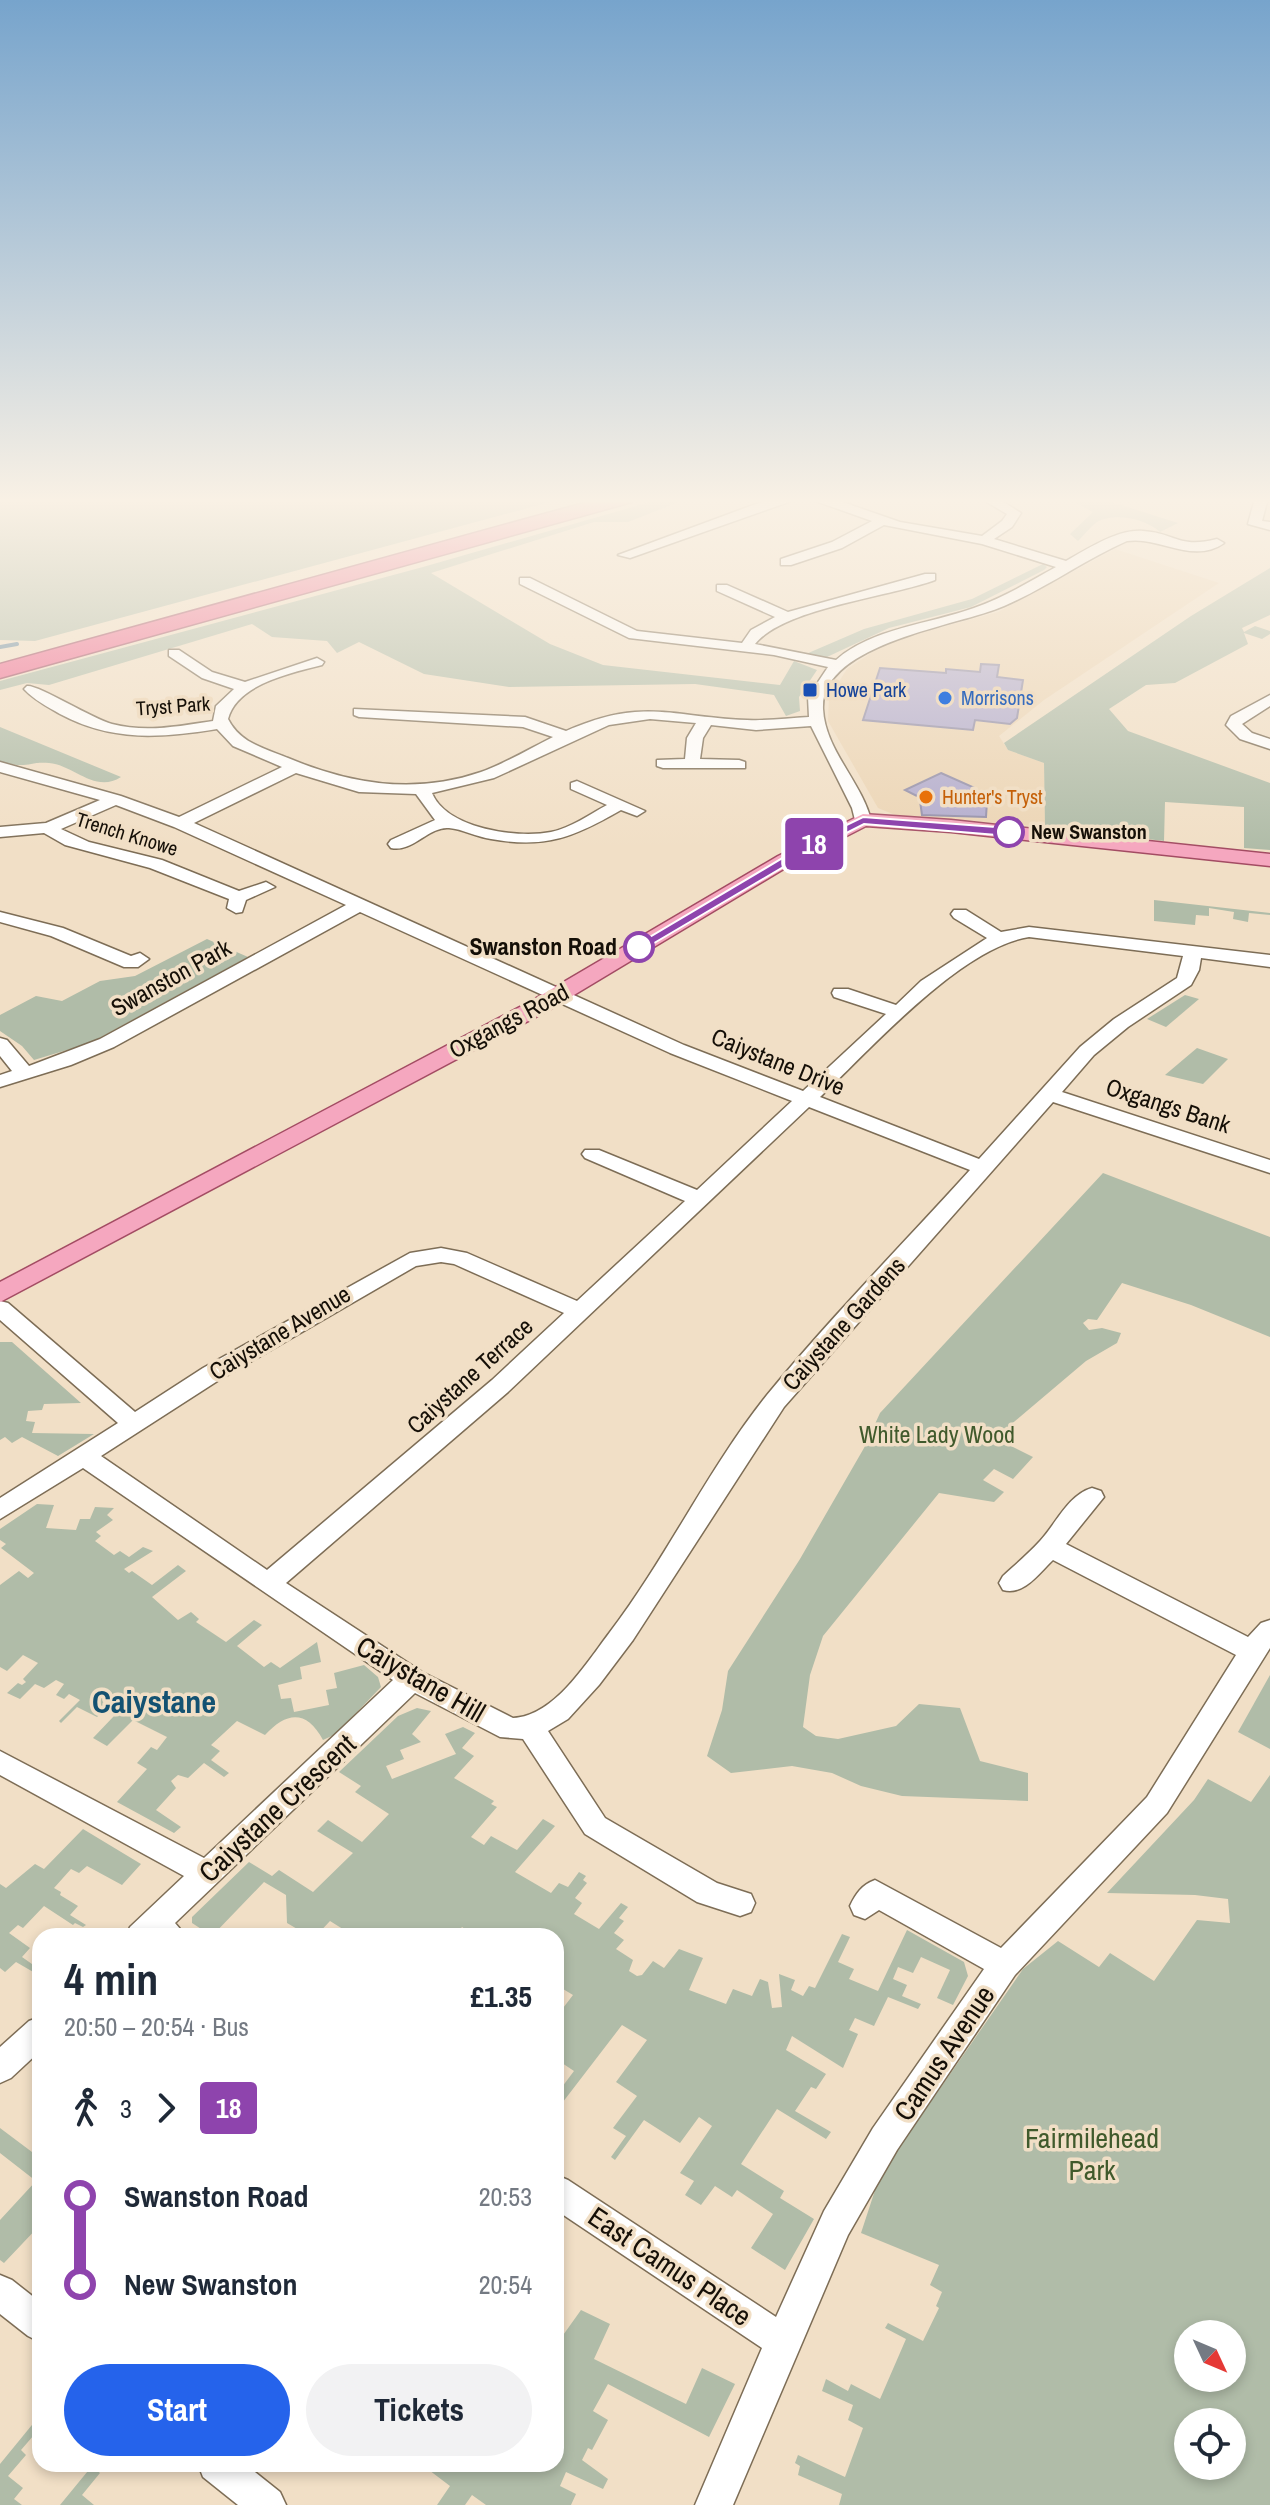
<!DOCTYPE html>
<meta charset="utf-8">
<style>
body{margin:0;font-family:"Archivo Narrow",sans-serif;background:#f2f2f3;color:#1f2937;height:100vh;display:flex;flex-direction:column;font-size:30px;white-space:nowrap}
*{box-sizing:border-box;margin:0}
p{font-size:26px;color:#747a83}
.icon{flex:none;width:44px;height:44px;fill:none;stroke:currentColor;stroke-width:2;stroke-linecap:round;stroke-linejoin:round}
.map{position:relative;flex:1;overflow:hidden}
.drawer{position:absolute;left:32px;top:1928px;width:532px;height:544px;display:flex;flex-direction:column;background:#fff;border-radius:24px;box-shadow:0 4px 12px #0003}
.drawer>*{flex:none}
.badge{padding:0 16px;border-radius:6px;font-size:28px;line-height:52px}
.needle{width:52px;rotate:134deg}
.controls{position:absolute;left:1174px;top:2320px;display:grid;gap:16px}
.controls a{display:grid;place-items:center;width:72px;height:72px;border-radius:50%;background:#fff;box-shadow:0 4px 12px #0003;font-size:40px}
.map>.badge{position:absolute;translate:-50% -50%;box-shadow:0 0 0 4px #fff}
.legs{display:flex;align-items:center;gap:12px;height:88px;padding:0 32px;font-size:26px}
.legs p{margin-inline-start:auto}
.overview{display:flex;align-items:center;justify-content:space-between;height:136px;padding:0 32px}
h1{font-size:44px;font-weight:700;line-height:60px}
.action{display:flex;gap:16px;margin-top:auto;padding:16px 32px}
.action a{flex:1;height:92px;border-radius:48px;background:#2563eb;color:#fff;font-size:32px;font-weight:700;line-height:92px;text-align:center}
.action a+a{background:#f2f2f3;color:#1f2937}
ul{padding:0 32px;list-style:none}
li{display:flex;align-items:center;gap:28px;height:88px;font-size:30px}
li i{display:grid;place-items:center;width:12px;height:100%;margin:0 10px;background:currentColor}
li i::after{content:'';width:20px;height:20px;margin:-10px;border:6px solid;border-radius:50%;background:#fff}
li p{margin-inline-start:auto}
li:first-child i{background:linear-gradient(#0000 50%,currentColor 0)}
li:last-child i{background:linear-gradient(currentColor 50%,#0000 0)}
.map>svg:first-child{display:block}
.built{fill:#ecd5b5}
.green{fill:#b0bca8;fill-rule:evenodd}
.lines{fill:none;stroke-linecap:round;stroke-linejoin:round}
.stream{stroke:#6d8da2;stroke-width:4}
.building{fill:#b2acce;stroke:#9490aa;stroke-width:2}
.minor-casing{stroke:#7d6d56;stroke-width:3}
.major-casing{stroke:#a34c63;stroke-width:3}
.highway-casing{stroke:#a34c63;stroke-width:3}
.minor{fill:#fff;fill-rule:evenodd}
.major{fill:#f5a7bf;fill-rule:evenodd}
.highway{fill:#ef6d94;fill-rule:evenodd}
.line-1{fill:#8e44ad;stroke:#fff;stroke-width:2}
.transit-dot{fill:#1a4fb4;stroke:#f1dfc6;stroke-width:3}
.shop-dot{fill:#3f7fe0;stroke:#f1dfc6;stroke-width:3}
.food-dot{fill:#e8710a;stroke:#f1dfc6;stroke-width:3}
.stop-1-dot{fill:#fff;stroke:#8e44ad;stroke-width:4}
.labels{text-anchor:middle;stroke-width:7;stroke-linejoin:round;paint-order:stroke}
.far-transit-label{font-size:20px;fill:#164399;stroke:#f1dfc6;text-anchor:start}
.far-shop-label{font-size:20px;fill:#366cbe;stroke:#f1dfc6;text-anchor:start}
.far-street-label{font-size:20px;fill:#150f07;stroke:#f1dfc6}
.far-food-label{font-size:20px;fill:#c56008;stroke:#f1dfc6;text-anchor:start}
.far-stop-label{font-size:20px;font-weight:bold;fill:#150f07;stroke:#f1dfc6;text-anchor:start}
.stop-label{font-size:24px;font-weight:bold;fill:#150f07;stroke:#f1dfc6;text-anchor:end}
.street-label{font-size:24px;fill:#150f07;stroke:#f1dfc6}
.park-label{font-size:24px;fill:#405a2c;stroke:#f1dfc6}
.near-street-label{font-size:28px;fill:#150f07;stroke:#f1dfc6}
.near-park-label{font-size:28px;fill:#405a2c;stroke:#f1dfc6}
.near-neighbourhood-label{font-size:32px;font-weight:bold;fill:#145272;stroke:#f1dfc6}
</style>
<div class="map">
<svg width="1270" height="2505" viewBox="0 0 1270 2505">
<rect width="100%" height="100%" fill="#f1dfc6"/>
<path class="built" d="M1115,549L1219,583L1044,700L999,736L1008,750L1044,763L1045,827L898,816L878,808L828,721L829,697L847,669L877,649L909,636L998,612Z"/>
<g class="green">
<path d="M0,498H565L35,641L0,640Z"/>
<path d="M664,498H689L628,522H594L431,573L550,644L603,665L780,685L794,661L817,670L799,697L800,711L786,716L774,695L695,684L509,687L424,674L359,642L337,653L327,641L272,637L252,624L49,685L27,683L0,690V681L423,567Z"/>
<path d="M1099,498L1178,523L1160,532C1146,519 1114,512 1097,522C1090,527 1084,535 1078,541L1070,534L1093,512L1066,498Z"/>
<path d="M1043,564L1047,567L1044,570L971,607L889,628L827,657L806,654L864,629L972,599Z"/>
<path d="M1270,568V615L1242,628L1244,632L1255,626L1270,631V634L1262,639L1244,633L1248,644L1175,683L1146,685L1109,709L1128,731L1270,783V850L1244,848V807L1165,802L1164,841L1045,827L1044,763L1008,750L1004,743L1191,616Z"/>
<path d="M0,727L121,777C95,794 74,765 49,763C28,761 27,770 0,761Z"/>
<path d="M1154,900L1270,913V915L1249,913L1248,922L1233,919L1234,912L1209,908V916L1196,915L1195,925L1154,921Z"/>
<path d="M207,939L248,957L90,1043L34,1060L22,1046L0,1031V1015L36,996L62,1001L100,981L135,976Z"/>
<path d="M1185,995L1199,999L1166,1027L1147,1019Z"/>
<path d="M1197,1048L1228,1059L1203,1084L1165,1075Z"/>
<path d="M1103,1173L1270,1237V1337L1191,1305L1122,1283L1097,1320L1088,1319L1083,1323L1089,1330L1102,1328L1121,1333L1117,1343L1086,1361L995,1438L1033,1457L1013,1479L994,1469L983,1480L1004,1492L994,1502L939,1493L823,1636L810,1675L803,1727L816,1736L838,1739L896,1726L919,1704L960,1708L980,1761L1028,1773V1801L902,1796L861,1786L832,1773L792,1766L731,1773L707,1756L722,1710L728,1671L800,1559L864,1448L880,1413Z"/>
<path d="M0,1342H12L81,1403L44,1404L42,1410L28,1411L26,1421L35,1422L32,1433L94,1434L58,1456L22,1437L12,1443L5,1437L0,1440Z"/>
<path d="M37,1504L54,1505L46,1528L76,1530L80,1519H90L95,1507L114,1508L107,1515L113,1520L96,1532L101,1536L95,1541L114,1555L120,1551L129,1557L143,1547L153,1551L124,1569L129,1573L132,1571L152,1585L178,1565L186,1571L152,1597L178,1620L191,1612L199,1619L196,1622L226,1642L254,1620L262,1625L237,1646L264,1667L271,1662L280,1668L317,1642L321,1662L300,1667L302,1679L278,1685L281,1699L291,1698L294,1712L329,1705L326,1690L337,1688L334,1673L364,1665L378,1677L381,1687L336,1734L323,1740C307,1710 287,1711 265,1735L237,1721L211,1745L220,1751L211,1760L229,1773L224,1777L204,1763L188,1778L178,1775L171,1781L176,1788L156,1810L181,1827L174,1833L117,1802L147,1769L137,1763L151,1747L157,1750L167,1737L133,1720L107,1746L93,1738L114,1716L104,1710L97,1717L77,1707L61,1723L59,1721L80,1700L69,1694L64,1699L56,1695L64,1684L56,1680L44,1688L35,1684L20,1699L7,1693L18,1683L22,1685L26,1682L23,1679L38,1663L23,1655L7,1671L0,1667V1585L19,1571L28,1578L34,1573L1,1548L6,1544L0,1540V1529Z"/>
<path d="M1270,1675V1749L1238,1732Z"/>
<path d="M417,1708L431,1711L412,1734L421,1742L400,1750L404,1759L386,1766L392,1779L456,1754L445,1734L463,1727L475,1733L462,1748L474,1756L454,1778L494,1801L491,1804L497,1807L471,1837L484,1845L491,1836L517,1850L543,1819L555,1826L515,1872L551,1893L559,1883L568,1887L579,1872L586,1876L583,1880L587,1883L575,1898L582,1903L574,1914L599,1929L621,1903L628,1907L619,1918L624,1921L614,1933L624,1940L616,1949L633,1960L629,1971L637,1976L642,1975L653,1961L664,1968L679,1949L703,1958L689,1990L726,2004L733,1989L752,1996L760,1979L768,1982L772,2008L782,2007L779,1974L795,1980L791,1990L803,1996L809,1986L815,1988L842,1934L850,1937L838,1962L854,1969L849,1979L878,1991L907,1930L964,1962L968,1976L953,2005L937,1998L950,1970L921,1957L913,1973L898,1967L893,1979L907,1985L902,1996L921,2004L918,2009L888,1997L874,2026L855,2018L849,2030L858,2034L843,2068L792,2036L786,2050L826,2074L816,2089L811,2087L795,2111L831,2132L826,2139L777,2109L741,2164L784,2191L780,2198L814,2219L785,2270L751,2248L773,2214L737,2190L732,2197L715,2186L701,2205L685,2195L694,2181L680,2173L712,2126L699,2117L680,2143L644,2120L615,2160L611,2157L626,2136L613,2128L637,2096L616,2082L647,2040L622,2025L556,2111V2095L574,2071L556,2059V2010L560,2012L573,1995L563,1989L556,1998V1936H469L471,1933L462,1927L455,1936H354L330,1921L316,1936H302L304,1933L287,1923L286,1895L264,1882L212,1936L192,1923V1917L249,1862L272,1876L279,1870L313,1892L353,1853L317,1831L328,1820L362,1842L389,1814L355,1792L361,1786L339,1772L398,1716Z"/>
<path d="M1270,1775V2505H839L842,2494L798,2475L800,2466L795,2463L798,2455L845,2477L863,2428L848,2420L853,2405L822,2391L826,2379L848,2391L851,2384L880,2399L906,2339L885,2328L888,2323L923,2341L939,2308L936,2306L942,2292L930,2285L939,2265L861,2233L880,2175L1023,1969L1058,1941L1099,1967L1110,1953L1154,1981L1197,1920L1230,1923L1228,1899L1195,1895L1107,1893L1194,1800L1208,1779L1251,1802ZM1188,2334H1232V2378H1188ZM1188,2422H1232V2466H1188Z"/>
<path d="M83,1829L141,1864L122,1885L87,1866L79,1873L71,1869L54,1888L61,1892L60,1895L78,1906L70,1915L86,1925L83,1927L75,1923L73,1925L44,1906L23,1928L18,1925L9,1933L30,1948L22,1957L39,1969L35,1973L16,1962L5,1972L0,1968V1884L6,1888L35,1864L44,1869Z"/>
<path d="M0,2128L40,2158V2225L4,2263L0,2260V2220L36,2181L0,2153Z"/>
<path d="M581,2310L610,2324L594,2359L686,2404L702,2368L735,2384L709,2437L608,2384L593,2411L608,2420L592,2450L588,2448L582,2460L608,2479L603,2489L566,2472L560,2486L576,2494L571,2505H486L472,2495L465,2505H437L450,2486L421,2464H556V2345Z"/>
<path d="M36,2420L40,2428L21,2450L26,2455L8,2476L23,2488L14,2499L22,2505H0V2464Z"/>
<path d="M92,2466L100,2473L82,2495L94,2505H60Z"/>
</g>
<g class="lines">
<path class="stream" d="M0,647L17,644"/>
</g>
<g class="building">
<path d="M981,664L999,665L997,677L1023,680L1017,718L1010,724L975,720L973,730L863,720L880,668L946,673V669L980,672Z"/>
<path d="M941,773L975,788L974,799L987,801L986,817L922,815L920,801L925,800L905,790Z"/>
</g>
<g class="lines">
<defs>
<g id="minor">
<path d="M772,498H800L630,558L618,555Z"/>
<path d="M807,498H831L900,522L982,536L1002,521L1007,514L980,498H997L1021,513L1012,527L994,539L1066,561C1088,549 1117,529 1143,531C1176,533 1178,549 1217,539L1224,543C1193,565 1160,536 1127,541C1084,560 1048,587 1004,606C959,626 820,643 823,709C825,750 861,781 871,820L869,824L863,825L855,820L852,808L811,726L756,730L711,725L703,738L700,759L739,760L745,762V768H663L657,766V760L685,759L687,738L696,723L650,719L609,725L494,778L432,793C446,828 516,839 551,832C571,828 590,814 607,805L571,789V783L577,781L645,811L637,816L621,810C574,837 546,849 491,839C477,837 462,829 449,828C429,826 412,853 391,848L388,844L391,840L435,820L416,794L359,792L296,773L194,823L684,1045L803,1091L886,1014L834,997L832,993L834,989H848L896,1005L921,981L987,938L954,918L951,914L954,910H966L1001,932L1029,927L1270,955V967L1201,958L1199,970L1191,985L1128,1027L1094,1055L1062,1092L1270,1160V1173L1053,1102L784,1407L633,1640L599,1685L568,1719L548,1731L605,1818L717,1883L751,1894L755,1903L751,1912L740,1916L697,1902L585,1834L523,1739L500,1737L415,1693L175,1923L186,1936H126L130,1927L184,1876L0,1775V1751L204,1858L393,1680L83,1468L0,1519V1498L118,1423L0,1320V1301L8,1303L135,1412L203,1368L410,1253L441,1248L467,1253L577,1301L685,1201L585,1158L582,1154L585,1150H599L697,1190L792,1101L670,1053L360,912L114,1047L71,1065L0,1087V1075L12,1071L0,1056V1038L7,1040L29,1066L100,1039L346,905L174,827L116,805L61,829L89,842L162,860L239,891L266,882L275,887L246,900L242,912L236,913L227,908L229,899L150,868L65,845L44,833L0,837V827L46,823L100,800L0,772V762L121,796L179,817L282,767L233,746L217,729C161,738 112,742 60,714C48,707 34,700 24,689L27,686C37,684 93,719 112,724C146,733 180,726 213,721L216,706L234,689L202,678L169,656V650H179L212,672L245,682L317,658L324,662L322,665C291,673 237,684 228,719C240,743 264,748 288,758C350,784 414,795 481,772C506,763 529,749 553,737L523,727L359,717L354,715V709L525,717L566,731C643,697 671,717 747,720C768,721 788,718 809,717L808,697L828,667L774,655L629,638L520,584V578H530L637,631L742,643L751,630L775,617L717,591V585H727L788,612L925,574H935V580C889,597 784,608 755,644L836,660C872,628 930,624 974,608C1003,598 1029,582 1056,567L982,544L884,525L842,548L791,565H781V559L832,542L872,521ZM1029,937L1183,956L1177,978L1114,1019L1080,1047L979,1159L820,1097C871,1049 960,948 1029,937ZM809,1107L970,1170C902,1245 831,1317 767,1395C708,1469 667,1557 610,1632C587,1662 555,1716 513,1718L422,1672L286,1583L508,1392ZM441,1262L454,1264L564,1313L492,1380L267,1570L101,1456L219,1380L416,1266Z"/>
<path d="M1255,498H1268L1262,521L1270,522V530L1248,524Z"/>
<path d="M1270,695V706L1242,724L1252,733L1270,739V749L1240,739L1226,725L1231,716Z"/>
<path d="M0,912L63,928L131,956L140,953L149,959L138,967H124L51,936L0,922Z"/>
<path d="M1092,1488L1101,1491L1104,1497L1066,1544L1248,1637L1261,1623L1270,1620V1648L1167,1813L1015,1975L897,2150L848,2235L733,2505H695L762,2348L556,2210V2175L568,2180L776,2317L824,2211L873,2128L984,1969L879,1910L865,1919L854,1915L850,1906C856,1893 862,1885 875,1880L1001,1948L1147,1797L1236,1655L1053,1560C1039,1573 1024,1596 1003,1590L999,1583L1003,1576C1015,1565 1028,1554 1040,1541C1056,1524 1068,1495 1092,1488Z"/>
<path d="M40,2017V2051L11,2078L0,2083V2047L29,2021Z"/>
<path d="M0,2275L12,2280L40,2302V2342L28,2336L0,2314Z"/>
<path d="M198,2464H245L280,2492L286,2505H238L203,2477Z"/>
</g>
<path id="major" d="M863,814L951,820L1270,854V866L951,832L866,826L792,864L549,1010L0,1302V1282L533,1000L778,856Z"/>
<path id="highway" d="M602,498H634L632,502L0,678V664Z"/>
</defs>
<use href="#minor" class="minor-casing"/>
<use href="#major" class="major-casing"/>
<use href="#highway" class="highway-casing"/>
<use href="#minor" class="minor"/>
<use href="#major" class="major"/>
<use href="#highway" class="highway"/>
</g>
<linearGradient id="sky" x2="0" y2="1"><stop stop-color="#77a4cc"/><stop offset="0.59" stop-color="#f9f1e5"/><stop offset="1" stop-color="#f9f1e5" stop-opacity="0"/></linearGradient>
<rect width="1270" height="849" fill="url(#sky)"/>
<path class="line-1" d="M863,817L1009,828L1015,832L1009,836L864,824L809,852L644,949L633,947L801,847Z"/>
<rect class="transit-dot" x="802" y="682" width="16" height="16" rx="4"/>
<circle class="shop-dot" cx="945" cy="698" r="8"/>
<circle class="food-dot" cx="926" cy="797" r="8"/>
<g class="stop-1-dot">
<circle cx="1009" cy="832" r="14"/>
<circle cx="639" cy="947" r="14"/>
</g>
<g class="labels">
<g class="far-transit-label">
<text x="826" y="697">Howe Park</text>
</g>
<g class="far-shop-label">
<text x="961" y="705">Morrisons</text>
</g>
<g class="far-street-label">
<text transform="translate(173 706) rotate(-4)" y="7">Tryst Park</text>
<text transform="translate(127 834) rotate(17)" y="7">Trench Knowe</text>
</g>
<g class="far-food-label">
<text x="942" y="804">Hunter's Tryst</text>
</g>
<g class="far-stop-label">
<text x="1031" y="839">New Swanston</text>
</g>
<g class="stop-label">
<text x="617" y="955">Swanston Road</text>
</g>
<g class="street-label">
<text transform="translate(171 978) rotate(-29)" y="8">Swanston Park</text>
<text transform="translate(509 1021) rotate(-28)" y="8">Oxgangs Road</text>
<text transform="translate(778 1062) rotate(22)" y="8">Caiystane Drive</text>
<text transform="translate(1168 1106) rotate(18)" y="8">Oxgangs Bank</text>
<text transform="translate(844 1324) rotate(-48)" y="8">Caiystane Gardens</text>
<text transform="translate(280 1333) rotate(-31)" y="8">Caiystane Avenue</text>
<text transform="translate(470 1376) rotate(-42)" y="8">Caiystane Terrace</text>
</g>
<g class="park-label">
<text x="937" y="1443">White Lady Wood</text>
</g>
<g class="near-street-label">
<text transform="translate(421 1679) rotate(30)" y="10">Caiystane Hill</text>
<text transform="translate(277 1808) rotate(-43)" y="10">Caiystane Crescent</text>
<text transform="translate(944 2053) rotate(-56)" y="10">Camus Avenue</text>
<text transform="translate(670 2266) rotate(34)" y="10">East Camus Place</text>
</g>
<g class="near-park-label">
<text x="1092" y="2148">Fairmilehead<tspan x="1092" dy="32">Park</tspan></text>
</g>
<g class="near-neighbourhood-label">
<text x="154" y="1713">Caiystane</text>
</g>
</g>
</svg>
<div class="controls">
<a><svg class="needle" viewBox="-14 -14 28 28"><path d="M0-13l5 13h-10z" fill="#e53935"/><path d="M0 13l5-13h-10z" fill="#747a83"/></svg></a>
<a><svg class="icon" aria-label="locate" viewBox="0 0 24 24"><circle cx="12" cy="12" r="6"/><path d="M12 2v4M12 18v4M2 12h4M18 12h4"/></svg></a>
</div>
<b class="badge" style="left:814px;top:844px;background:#8e44ad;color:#fff">18</b>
<section class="drawer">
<div class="overview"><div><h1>4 min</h1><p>20:50 – 20:54 · Bus</p></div><b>£1.35</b></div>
<div class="legs"><svg class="icon" aria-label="walk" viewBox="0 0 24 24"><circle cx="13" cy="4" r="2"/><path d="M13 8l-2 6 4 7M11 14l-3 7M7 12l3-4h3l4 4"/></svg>3<svg class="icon" aria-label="forward" viewBox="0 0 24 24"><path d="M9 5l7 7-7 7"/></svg><b class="badge" style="background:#8e44ad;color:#fff">18</b></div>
<ul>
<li><i style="color:#8e44ad"></i><b>Swanston Road</b><p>20:53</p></li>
<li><i style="color:#8e44ad"></i><b>New Swanston</b><p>20:54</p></li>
</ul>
<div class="action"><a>Start</a><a>Tickets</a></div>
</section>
</div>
